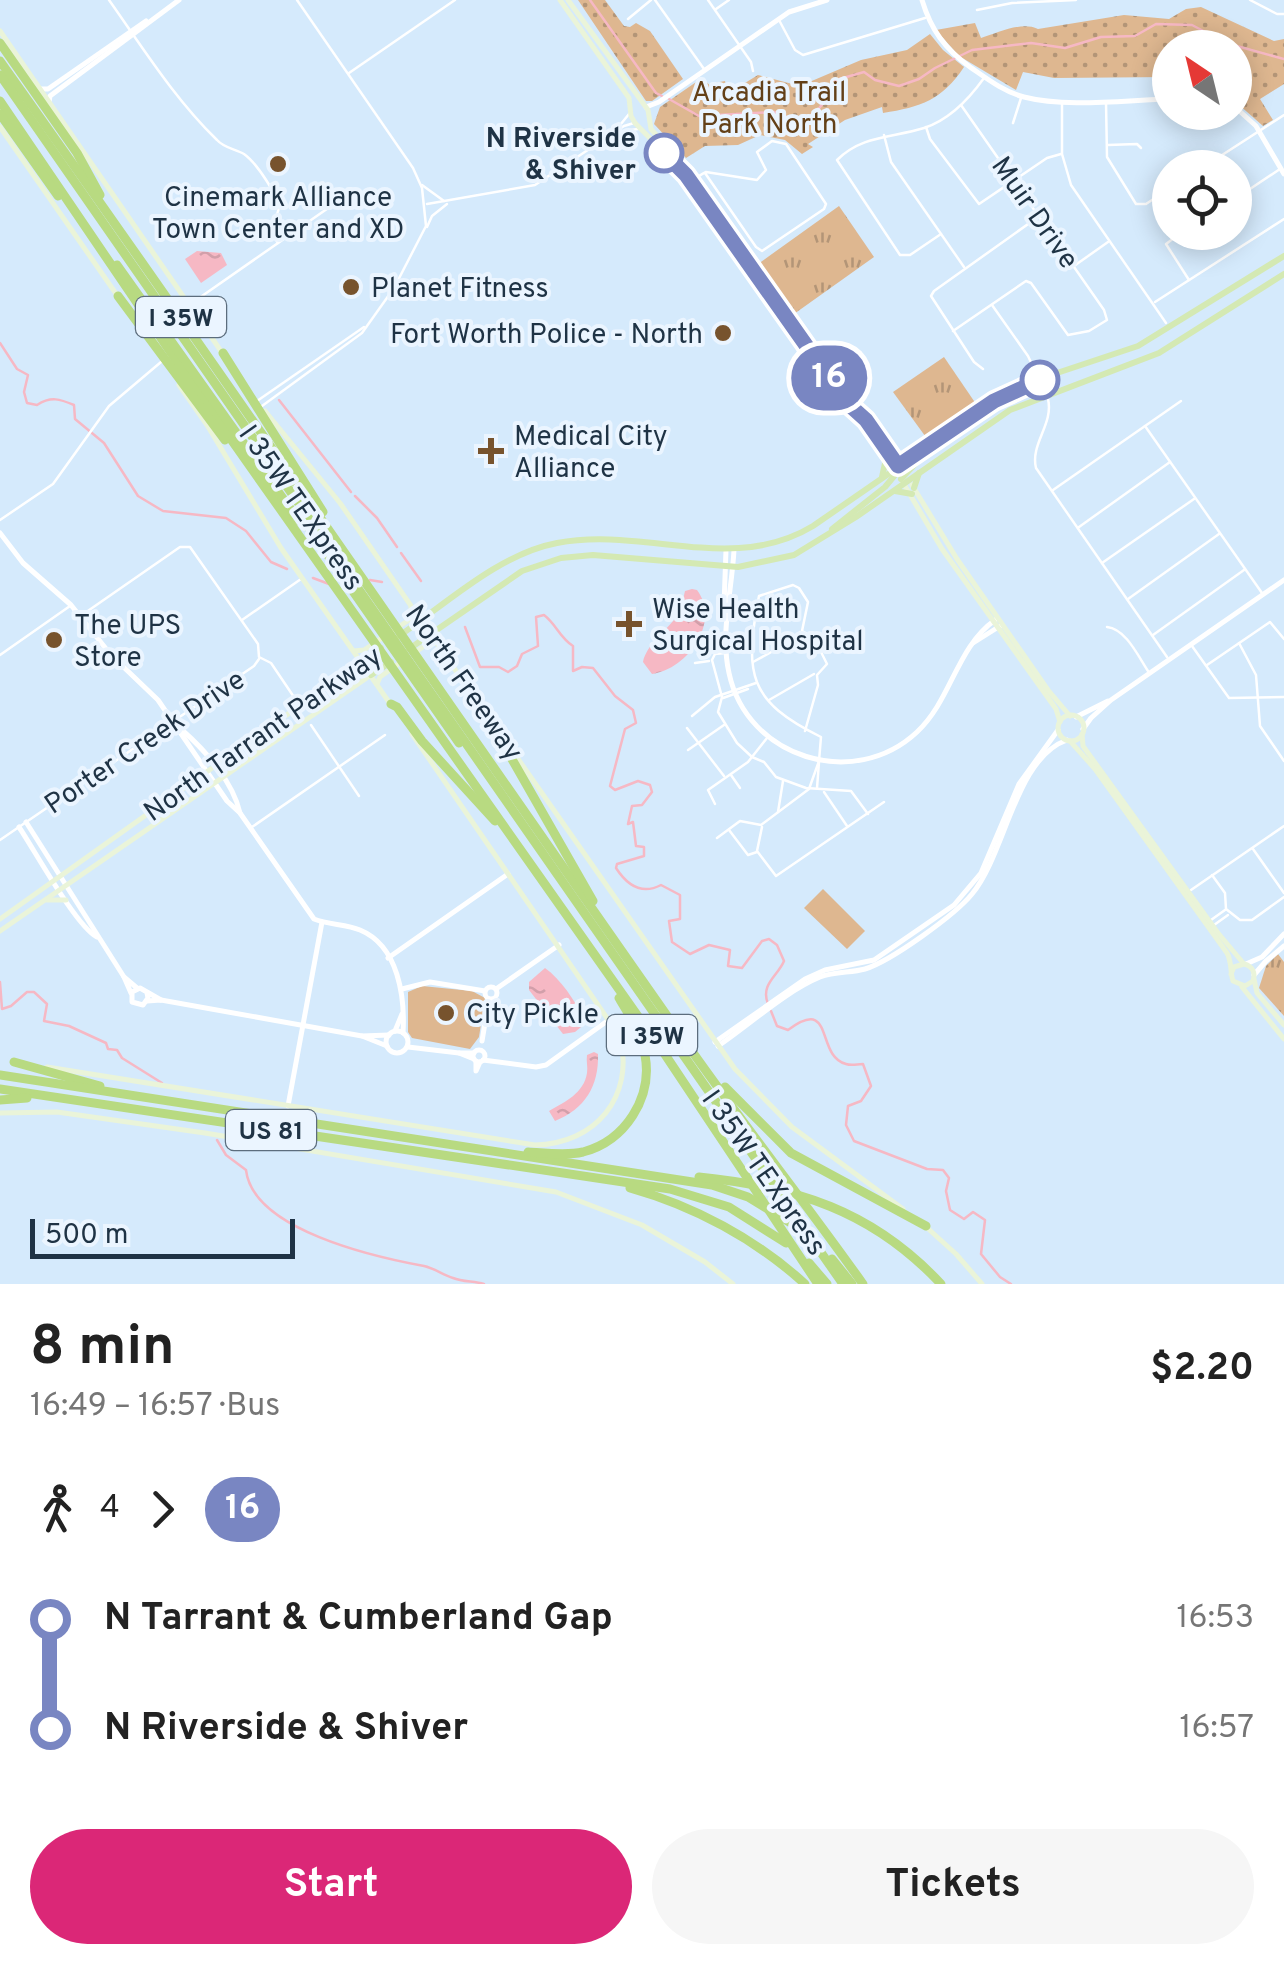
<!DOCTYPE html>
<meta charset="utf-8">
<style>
body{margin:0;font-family:Overpass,sans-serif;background:#f6f6f6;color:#222;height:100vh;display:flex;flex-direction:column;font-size:38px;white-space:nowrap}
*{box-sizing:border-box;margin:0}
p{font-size:32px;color:#767676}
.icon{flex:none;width:55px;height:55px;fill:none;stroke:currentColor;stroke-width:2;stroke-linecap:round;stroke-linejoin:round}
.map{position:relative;height:1284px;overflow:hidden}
.details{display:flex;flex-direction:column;background:#fff;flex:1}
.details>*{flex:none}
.badge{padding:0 20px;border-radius:32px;font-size:35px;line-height:65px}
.needle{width:65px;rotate:325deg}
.fabs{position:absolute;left:1152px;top:30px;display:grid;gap:20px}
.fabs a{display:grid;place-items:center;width:100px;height:100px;border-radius:50%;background:#fff;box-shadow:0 5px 25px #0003;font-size:50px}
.scale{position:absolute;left:30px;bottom:25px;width:265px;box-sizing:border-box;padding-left:10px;border:5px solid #1f3345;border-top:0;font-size:28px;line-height:35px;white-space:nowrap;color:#1f3345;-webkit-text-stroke:8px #ebf5ff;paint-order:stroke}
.map>.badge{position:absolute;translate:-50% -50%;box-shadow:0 0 0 5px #fff}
.legs{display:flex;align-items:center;gap:15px;height:110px;padding:0 30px;font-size:32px}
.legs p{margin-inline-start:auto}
.overview{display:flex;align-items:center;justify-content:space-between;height:170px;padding:0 30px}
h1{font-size:55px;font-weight:700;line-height:75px}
.cta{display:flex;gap:20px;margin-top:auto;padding:20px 30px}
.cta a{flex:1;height:115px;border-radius:60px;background:#db2777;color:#fff;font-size:40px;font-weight:700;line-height:115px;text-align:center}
.cta a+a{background:#f6f6f6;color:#222}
ul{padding:0 30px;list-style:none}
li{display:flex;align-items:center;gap:35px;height:110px;font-size:38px}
li i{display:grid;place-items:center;width:15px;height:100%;margin:0 12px;background:currentColor}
li i::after{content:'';width:25px;height:25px;margin:-12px;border:8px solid;border-radius:50%;background:#fff}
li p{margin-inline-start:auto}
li:first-child i{background:linear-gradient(#0000 50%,currentColor 0)}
li:last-child i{background:linear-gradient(currentColor 50%,#0000 0)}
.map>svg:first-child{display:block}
.grass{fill:url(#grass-tufts)}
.park{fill:url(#park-dots)}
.garden{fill:#deb790}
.water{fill:url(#water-ripples)}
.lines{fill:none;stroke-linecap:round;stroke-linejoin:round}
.stream{stroke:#f6b8c4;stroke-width:2.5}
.minor{stroke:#fff;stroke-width:2.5}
.tertiary{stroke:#fff;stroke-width:5}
.secondary{stroke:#eaf4d9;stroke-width:5}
.primary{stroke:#d4e9b3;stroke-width:6}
.motorway{stroke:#b8da81;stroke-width:9}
.line-1-casing{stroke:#fff;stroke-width:22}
.line-1{stroke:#7986c2;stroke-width:15}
.stop-1-dot{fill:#fff;stroke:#7986c2;stroke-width:5}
.poi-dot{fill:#77532d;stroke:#ebf5ff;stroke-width:4}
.labels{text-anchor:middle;stroke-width:8;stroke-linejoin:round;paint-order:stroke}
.shield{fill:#ebf5ff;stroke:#5c6d7d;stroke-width:2.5}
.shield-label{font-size:25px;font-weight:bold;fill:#1f3345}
.park-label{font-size:28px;fill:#634018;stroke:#ebf5ff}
.stop-label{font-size:28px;font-weight:bold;fill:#1f3345;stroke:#ebf5ff;text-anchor:end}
.poi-label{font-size:28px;fill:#1f3345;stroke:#ebf5ff;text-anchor:start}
.street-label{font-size:28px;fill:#1f3345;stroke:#ebf5ff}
</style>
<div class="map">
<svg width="1284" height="1284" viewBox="0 0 1284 1284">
<defs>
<pattern id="grass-tufts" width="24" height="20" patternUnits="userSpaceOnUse" patternTransform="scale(2.5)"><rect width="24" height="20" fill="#deb790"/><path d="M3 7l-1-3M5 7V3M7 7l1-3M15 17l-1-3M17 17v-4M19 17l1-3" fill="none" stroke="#b39577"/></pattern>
<pattern id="park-dots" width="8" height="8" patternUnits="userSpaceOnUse" patternTransform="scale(2.5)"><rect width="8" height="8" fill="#deb790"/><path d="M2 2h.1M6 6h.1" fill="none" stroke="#b39577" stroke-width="1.8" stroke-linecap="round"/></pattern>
<pattern id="water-ripples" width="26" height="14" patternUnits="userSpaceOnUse" patternTransform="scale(2.5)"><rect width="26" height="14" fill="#f6b8c4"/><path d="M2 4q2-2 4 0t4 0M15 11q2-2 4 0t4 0" fill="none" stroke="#d29faa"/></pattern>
</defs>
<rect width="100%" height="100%" fill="#d5eafc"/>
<g class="grass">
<path d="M839,206L874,257L794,314L758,264Z"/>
<path d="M944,357L974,401V407L928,440L893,392Z"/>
<path d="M1278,954L1284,962V1016L1259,988L1266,966Z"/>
</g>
<g class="park">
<path d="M578,0H605L624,26L630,27L636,23L650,31L683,79L652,101H646Z"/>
<path d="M1201,7L1274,41L1284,39V84L1260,99L1273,120L1263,126L1238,104L1243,94L1235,79V48H1170V77L1054,78L1023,72L1016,90L959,56L936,30L975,23L981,38C998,33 1021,21 1038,29L1124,15L1169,19L1186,9Z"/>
<path d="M930,34L943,50L964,67C942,100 921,107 883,113L882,107L845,120L808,144L813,147L802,154L785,140L760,135L738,145L705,146L686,158L654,124L660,107L702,78L715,90L714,83L725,81L727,88L740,86L758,75L800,86L861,60L907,50Z"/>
</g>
<g class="garden">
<path d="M823,889L865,931L847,949L804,908Z"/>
<path d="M422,986L472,991L485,998L479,1037L470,1049L412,1038L408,1032V992Z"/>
</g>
<g class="water">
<path d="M197,251L221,253L227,265L201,283L185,259Z"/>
<path d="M692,589L697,590C721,622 688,669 652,674L643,662C646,645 667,630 677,616C682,609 683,599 685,591Z"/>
<path d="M545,968C562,980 577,1004 586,1023L575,1032L563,1034L529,990V982Z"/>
<path d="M594,1052L598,1054C599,1086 585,1109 555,1121L549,1111C565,1102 584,1093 587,1073C588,1067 586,1061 587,1055Z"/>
</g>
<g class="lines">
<g class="stream">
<path d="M590,0L656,93L662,96"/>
<path d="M669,99L699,116L774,112L799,122C824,109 823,103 836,80L864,72L875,80L899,86L919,79L935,68L972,50L1031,43L1065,48L1101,37L1135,36L1156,24L1192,25L1226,43L1284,59"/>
<path d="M0,343L17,369L28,375L24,392L27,403L37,405C51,396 60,399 74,405L75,419L104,443L138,496L163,511L226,518L246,531L271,562L287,569"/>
<path d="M279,400L351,492"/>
<path d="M355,496L377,518L397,547"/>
<path d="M401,553L421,581"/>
<path d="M313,578L329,584"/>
<path d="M370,580L382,582"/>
<path d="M465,627L480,667H499L508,672L517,666L522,654L538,646L536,617L544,615C556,624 560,638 573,646V671L582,667L593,668L615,696L633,710L636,723L625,729L610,786L615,790L638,781L650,785L652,792L642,805L632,806L628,824L633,822L636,846L644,847V856L617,864L616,868C627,885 642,895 661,885L680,895V919L669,921L672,942L690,954L709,945L730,950L728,966L742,968L762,941L769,939L777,945L784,961C778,976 760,984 768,1004"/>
<path d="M0,982L2,1009L11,1006L27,992H34L47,1004L44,1021L69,1026L106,1043L108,1049L117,1050L122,1058L162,1083"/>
<path d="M771,1011L777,1026L788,1030C835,995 815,1056 846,1064C852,1066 857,1064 863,1064L871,1086L861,1101L848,1106L846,1125L854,1141L927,1169L943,1170L949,1178L946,1191L950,1210L964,1219L973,1212L985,1220L981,1254L1000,1277L1011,1284"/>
<path d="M217,1140L226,1155L246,1170C253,1230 375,1257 424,1266C434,1268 443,1275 453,1278C463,1282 474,1281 484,1284"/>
</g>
<g class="minor">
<path d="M109,0C143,48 174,98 217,140C224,148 235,149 244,154C258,164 272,189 280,204L272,233L278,243"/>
<path d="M655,0L704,69"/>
<path d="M708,0L751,62L753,71"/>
<path d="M1250,0L1277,14H1284"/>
<path d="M716,9L729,0"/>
<path d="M977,10L1012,3L1076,0"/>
<path d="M628,19L651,0"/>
<path d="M779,20L795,50L803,55L925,18"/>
<path d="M349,73L455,0"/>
<path d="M1062,102V154L1071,185L1166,323"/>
<path d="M1106,102L1107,157L1136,204H1146L1170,188"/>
<path d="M1185,112L1186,124"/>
<path d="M1013,123L1021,98"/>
<path d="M926,127L930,139L979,204L1047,158L1061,154"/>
<path d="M616,130L629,114"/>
<path d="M617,132L638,129"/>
<path d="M884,135L891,162L964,267"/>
<path d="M1108,145L1137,144L1141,148"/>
<path d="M1202,168L1284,115"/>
<path d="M693,180C698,177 701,174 706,172L757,180L766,170L757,152L772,141L786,144L826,204L824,209L762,251L756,247L705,173"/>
<path d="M422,185L444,201"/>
<path d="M1235,199L1280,169"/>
<path d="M427,204L535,185L624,126L634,123"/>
<path d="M427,227L432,216L447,204"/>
<path d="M1182,232L1166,244L1189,280"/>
<path d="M941,234L910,255H900L837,160C862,135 892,138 924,128C949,120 969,99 984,78"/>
<path d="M1074,266L1108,242"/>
<path d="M1155,302L1284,219"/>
<path d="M192,303L334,204"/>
<path d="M992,305L1028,356L1045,392"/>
<path d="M953,331L1026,281L1031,283L1068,335L1089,331L1107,320L1104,310L961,105"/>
<path d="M983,369L974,362L931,296L934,291L1038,217"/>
<path d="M1048,399C1054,424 1030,444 1036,468L1167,657"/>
<path d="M257,401L364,327"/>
<path d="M262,406L362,333L394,288L426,226L422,188L413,168L297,0"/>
<path d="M1145,426L1262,593"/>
<path d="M1053,490L1181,401"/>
<path d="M0,520L53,484L109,406L161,362"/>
<path d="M1079,527L1170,462"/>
<path d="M1102,563L1194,499"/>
<path d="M1128,599L1219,534"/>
<path d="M82,615L180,547H190L258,644L259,657L271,663L300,706"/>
<path d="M242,620L301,579"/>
<path d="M1107,627C1126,629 1138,656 1148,671"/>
<path d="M1153,635L1244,570"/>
<path d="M1239,643L1256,675L1260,726L1284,761"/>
<path d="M1192,646L1229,698L1284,697"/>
<path d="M726,653L715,654L712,660L722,697L718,712L737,743L752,757L764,762L776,777L806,788L851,791L868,814"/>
<path d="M0,655L70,606"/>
<path d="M753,662L797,638L800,632"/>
<path d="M695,663L709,661"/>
<path d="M1207,665L1270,622L1284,639"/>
<path d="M723,698L748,689"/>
<path d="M769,700L814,674"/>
<path d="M692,716L715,697L756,683"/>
<path d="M311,725L359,796"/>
<path d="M687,728L724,776"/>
<path d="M688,750L724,725"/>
<path d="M731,775L740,788"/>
<path d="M817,788L819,762"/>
<path d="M824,792L847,826"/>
<path d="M715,804L708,790L748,762L767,738"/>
<path d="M778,812L783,781"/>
<path d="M252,827L385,735"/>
<path d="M762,827L757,851L776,876L884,802"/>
<path d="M729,830L748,855L757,852"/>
<path d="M717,838L740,821L761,825L809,789L819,761L821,737C748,701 744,674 759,596L793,585L799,588L808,602L802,631L814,638L827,664L817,675L818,685L805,731"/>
<path d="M0,840L254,666L259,659"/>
<path d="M1253,849L1284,893"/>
<path d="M1212,875L1225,893L1226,909L1240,920H1252L1284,897"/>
<path d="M1191,890L1284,826"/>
<path d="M1211,920L1225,910"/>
<path d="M1214,925L1228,915"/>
</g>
<g class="tertiary">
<path d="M922,0C931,30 945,49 970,67C986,78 1004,92 1024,97C1066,108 1126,100 1170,99"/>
<path d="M39,89H48L146,21"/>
<path d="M49,102L50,96L179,0"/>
<path d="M646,107L659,102L789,12L827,0"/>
<path d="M1235,107L1256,126L1284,174"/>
<path d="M0,533L23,563L71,605L111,655L158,700L227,801L240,813L314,919C329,925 346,924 360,930C399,946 405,998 403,1033"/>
<path d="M726,550L724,605L727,617"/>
<path d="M734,550C732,590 720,634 729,673C747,758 854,791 917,732C952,699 956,648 995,620"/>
<path d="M973,643L1000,626"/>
<path d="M1076,717L1108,701"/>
<path d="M1083,729L1091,718L1111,700L1284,580"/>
<path d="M182,730C206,751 233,782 240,813"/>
<path d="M26,822L124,977"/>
<path d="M19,827C35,851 76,926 97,937"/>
<path d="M388,958L508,874"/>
<path d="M1246,964L1262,957L1284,934"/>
<path d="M1254,975L1266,961L1284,946"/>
<circle cx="491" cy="993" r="6"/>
<path d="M402,989L430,982L485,991"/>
<path d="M496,989L559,945"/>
<path d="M131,993L124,977L137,988"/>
<path d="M147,993L148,998L143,1005L132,1002V992L140,988L161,1000"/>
<path d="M147,1001L161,1000L362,1036L387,1046"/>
<path d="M395,1031L402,1014"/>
<circle cx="397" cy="1042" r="11"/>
<path d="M362,1036L389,1035"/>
<path d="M482,1041L489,999"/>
<path d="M715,1042L805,979L825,970L874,960L954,905L981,873L1019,784L1058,730"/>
<path d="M718,1046C749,1025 786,991 820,977C835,971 851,973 865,969C891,961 955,915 972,894C1006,853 1015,758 1067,740"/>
<path d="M408,1047L459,1053"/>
<circle cx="479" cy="1056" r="6"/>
<path d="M474,1059L459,1053H474"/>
<path d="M483,1060L536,1067L546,1065L610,1019"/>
<path d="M476,1061V1071L480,1062"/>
<path d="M288,1106L322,922"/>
</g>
<g class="secondary">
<path d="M560,0L629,98L631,116L635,123"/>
<path d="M568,0L648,110L651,129L667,147L846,402L866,420L900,468"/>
<path d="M0,31L223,354"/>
<path d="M635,123L675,164"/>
<path d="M0,127L119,298"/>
<path d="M179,385L207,425L281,548L391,705"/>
<path d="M265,411L340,503L485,713"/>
<path d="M857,416L896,472"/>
<path d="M902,481L942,549L1056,709L1060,722"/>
<path d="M912,485L957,559L1048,690L1070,716"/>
<path d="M354,651L364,650L409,620L413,615L411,608"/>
<path d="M413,654L427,644L437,643"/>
<path d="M377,684L380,677L404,660"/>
<circle cx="1071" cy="728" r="13"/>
<path d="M1082,734L1083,746L1218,933L1244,964"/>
<path d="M1070,741L1095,769L1227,953C1232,962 1230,972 1233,981L1245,986L1253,981C1256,972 1252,966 1244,964L1234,967L1231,974"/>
<path d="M509,746L735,1069L792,1127L903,1209"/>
<path d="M47,900H66"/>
<path d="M0,919L361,662"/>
<path d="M0,931L371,675"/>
<path d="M1254,979L1257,993L1284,1025"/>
<path d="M1242,987L1284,1039"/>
<path d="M47,1067L535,1145C595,1144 635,1097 620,1037L412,734"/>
<path d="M0,1113L57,1112L205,1133L556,1192L642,1225L705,1262L733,1284"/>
<path d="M924,1225L956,1254L982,1284"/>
</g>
<g class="primary">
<path d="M891,456L911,457"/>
<path d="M882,477L886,459"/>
<path d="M901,479L918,461L968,420"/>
<path d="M914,488L919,473"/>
<path d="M895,491L912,494"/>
<path d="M832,529L885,487L900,469"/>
<path d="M399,636C447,603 499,554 557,543C644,526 732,575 813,526L994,401L1039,379L1138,346L1284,256"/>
<path d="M409,649L522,571L561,558L593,555L738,567L794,555L856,517L1010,410L1159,353L1284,274"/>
<path d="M361,662L381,648"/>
<path d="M371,675L391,662"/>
</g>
<g class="motorway">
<path d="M0,43L77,153L100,195"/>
<path d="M0,61C231,386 455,714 684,1040C742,1123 805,1202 863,1284"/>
<path d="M0,75L843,1284"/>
<path d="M0,101L197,391L666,1056L818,1284"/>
<path d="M0,114L58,196"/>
<path d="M117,265L299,521"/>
<path d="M118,296L225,440"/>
<path d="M223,353L323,512"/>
<path d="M299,514L459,743"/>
<path d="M391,704L397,707L422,741L495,821"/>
<path d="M485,712L593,901"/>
<path d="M14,1062L100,1086"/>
<path d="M0,1075L712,1185L748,1197L799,1228"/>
<path d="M725,1087L791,1153L926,1226"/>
<path d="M0,1089L670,1189L729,1207L786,1243"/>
<path d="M0,1100L27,1098"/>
<path d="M528,1152C546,1153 566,1156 583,1152C625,1141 653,1098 645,1055C642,1035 630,1016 619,998"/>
<path d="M699,1177C796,1187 872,1210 941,1284"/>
<path d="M630,1188C694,1206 756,1239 805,1284"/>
<path d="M832,1259L852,1284"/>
<path d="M809,1263L827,1284"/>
</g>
</g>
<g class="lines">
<defs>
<path id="line-1" d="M664,153L686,175L846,402L866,420L898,466L994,401L1040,380"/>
</defs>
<use href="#line-1" class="line-1-casing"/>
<use href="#line-1" class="line-1"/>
</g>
<g class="stop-1-dot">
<circle cx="664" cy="153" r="18"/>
<circle cx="1040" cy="380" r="18"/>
</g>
<g class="poi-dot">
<circle cx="278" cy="164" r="10"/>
<circle cx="351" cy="287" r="10"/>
<circle cx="723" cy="333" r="10"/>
<path d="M486 436h10v10h10v10h-10v10h-10v-10h-10v-10h10z"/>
<path d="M624 609h10v10h10v10h-10v10h-10v-10h-10v-10h10z"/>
<circle cx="54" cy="640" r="10"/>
<circle cx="446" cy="1013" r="10"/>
</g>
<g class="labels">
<g class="shield">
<rect x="136" y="297" width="90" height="40" rx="8"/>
<rect x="607" y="1015" width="90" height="40" rx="8"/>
<rect x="226" y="1110" width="90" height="40" rx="8"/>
</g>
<g class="shield-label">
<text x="181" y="326">I 35W</text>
<text x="652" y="1044">I 35W</text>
<text x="271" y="1139">US 81</text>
</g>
<g class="park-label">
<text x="769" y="101">Arcadia Trail<tspan x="769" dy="32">Park North</tspan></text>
</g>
<g class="stop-label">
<text x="636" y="147">N Riverside<tspan x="636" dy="32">&amp; Shiver</tspan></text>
</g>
<g class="poi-label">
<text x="278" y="206" text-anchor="middle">Cinemark Alliance<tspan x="278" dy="32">Town Center and XD</tspan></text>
<text x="371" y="297">Planet Fitness</text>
<text x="703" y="343" text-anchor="end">Fort Worth Police - North</text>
<text x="514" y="445">Medical City<tspan x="514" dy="32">Alliance</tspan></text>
<text x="652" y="618">Wise Health<tspan x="652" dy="32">Surgical Hospital</tspan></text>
<text x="74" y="634">The UPS<tspan x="74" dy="32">Store</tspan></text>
<text x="466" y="1023">City Pickle</text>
</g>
<g class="street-label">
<text transform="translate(1036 212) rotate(55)" y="10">Muir Drive</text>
<text transform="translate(302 507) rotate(55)" y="10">I 35W TEXpress</text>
<text transform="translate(465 682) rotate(55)" y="10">North Freeway</text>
<text transform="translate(262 733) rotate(-35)" y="10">North Tarrant Parkway</text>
<text transform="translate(144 741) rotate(-34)" y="10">Porter Creek Drive</text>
<text transform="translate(765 1172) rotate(55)" y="10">I 35W TEXpress</text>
</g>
</g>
</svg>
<div class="fabs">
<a><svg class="needle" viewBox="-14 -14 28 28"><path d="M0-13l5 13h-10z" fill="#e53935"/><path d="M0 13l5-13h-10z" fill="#767676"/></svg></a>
<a><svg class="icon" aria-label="locate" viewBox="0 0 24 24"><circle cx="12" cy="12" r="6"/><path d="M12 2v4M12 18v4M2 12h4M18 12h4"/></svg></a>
</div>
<div class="scale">500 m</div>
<b class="badge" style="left:829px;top:378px;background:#7986c2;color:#fff">16</b>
</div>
<section class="details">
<div class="overview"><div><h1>8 min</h1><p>16:49 – 16:57 · Bus</p></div><b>$2.20</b></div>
<div class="legs"><svg class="icon" aria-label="walk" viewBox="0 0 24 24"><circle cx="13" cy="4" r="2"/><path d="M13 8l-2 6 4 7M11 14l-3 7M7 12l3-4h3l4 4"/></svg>4<svg class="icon" aria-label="forward" viewBox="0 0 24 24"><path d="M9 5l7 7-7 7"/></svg><b class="badge" style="background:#7986c2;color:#fff">16</b></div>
<ul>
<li><i style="color:#7986c2"></i><b>N Tarrant &amp; Cumberland Gap</b><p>16:53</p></li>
<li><i style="color:#7986c2"></i><b>N Riverside &amp; Shiver</b><p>16:57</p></li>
</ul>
<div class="cta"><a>Start</a><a>Tickets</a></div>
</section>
